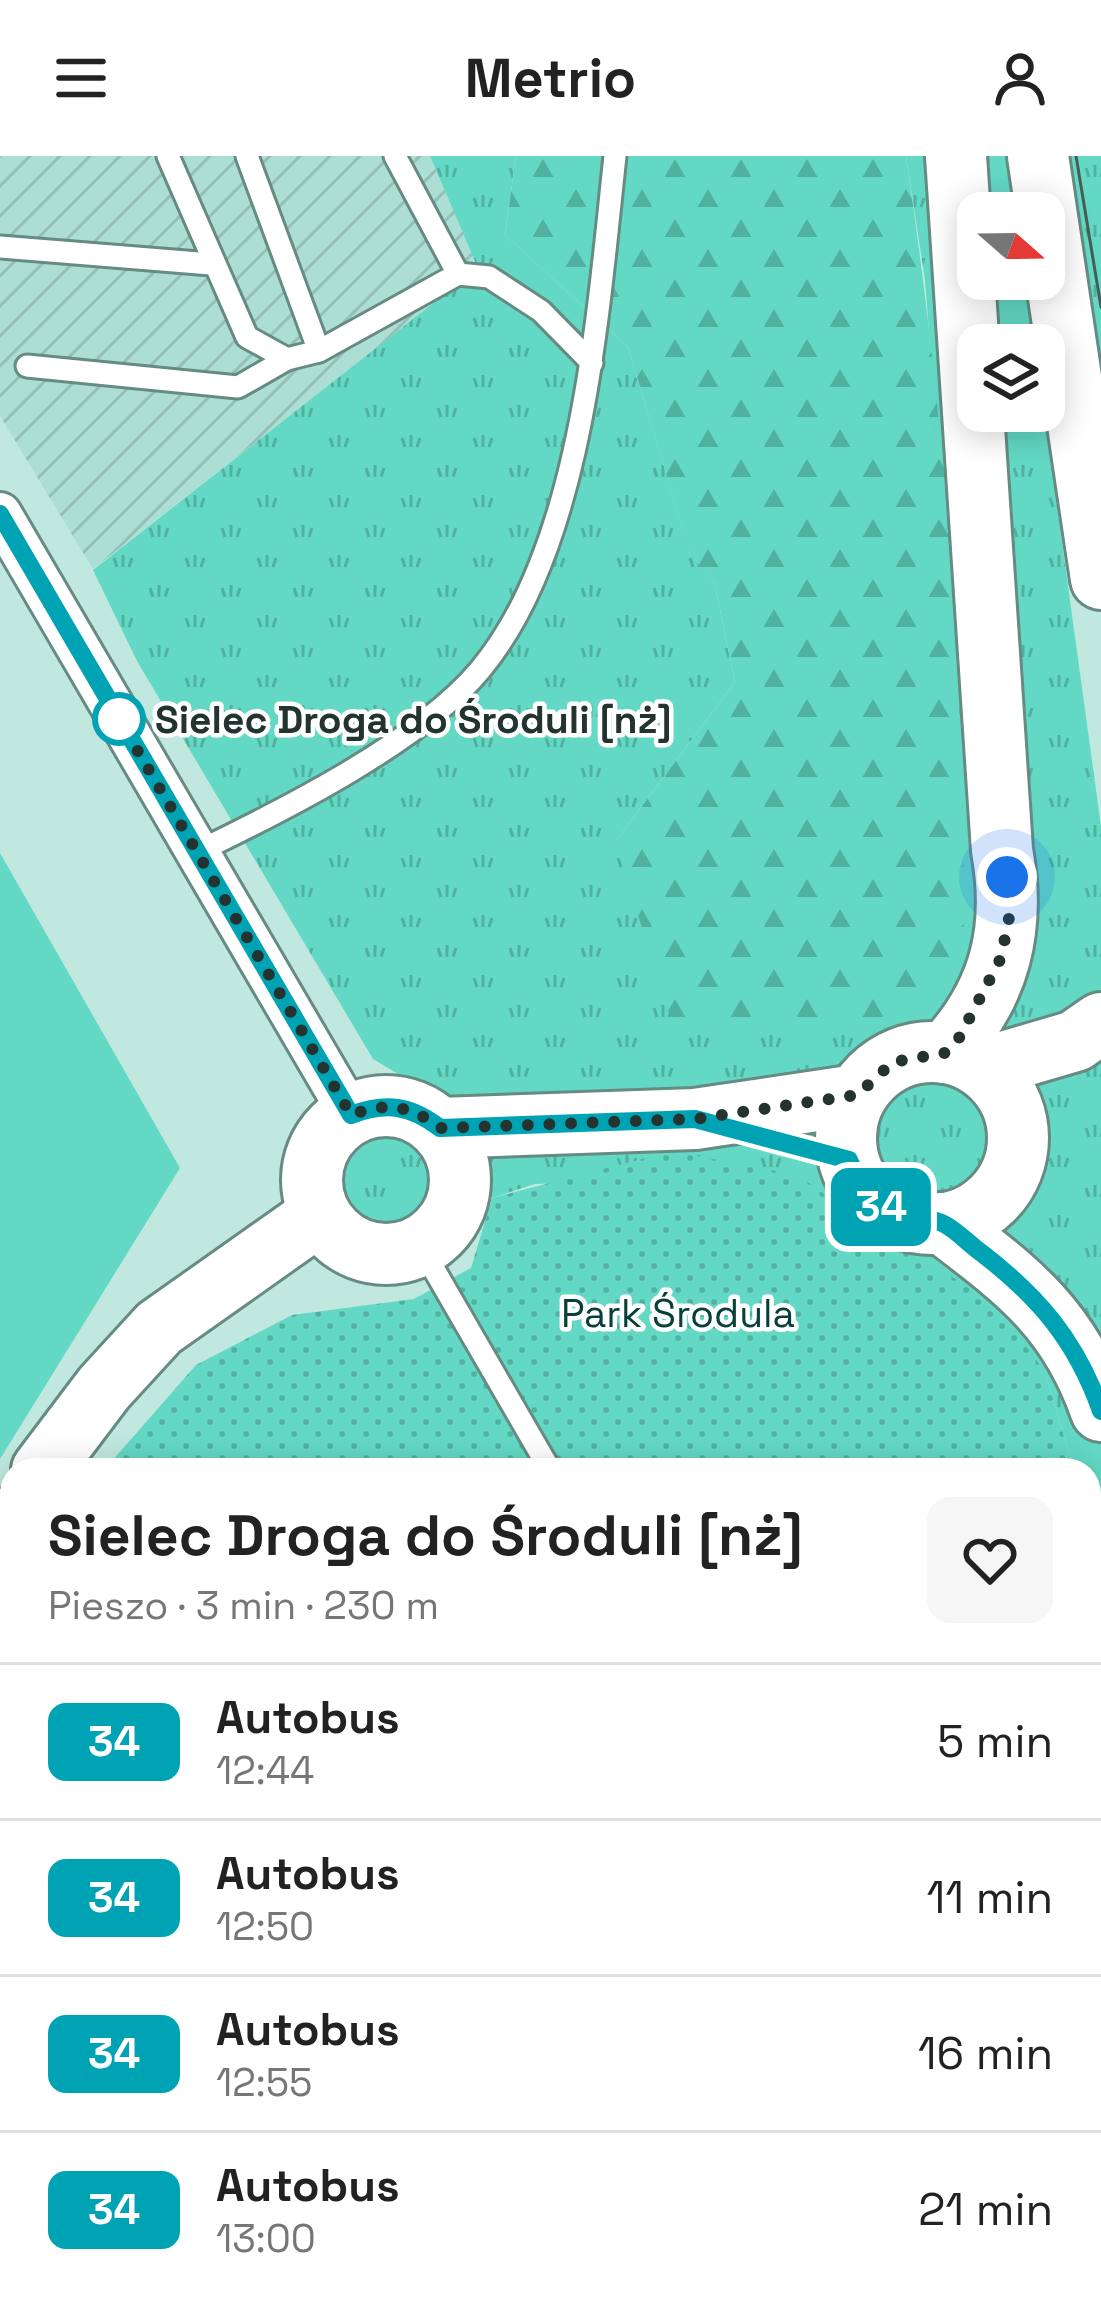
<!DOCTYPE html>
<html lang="pl">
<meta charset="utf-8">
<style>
body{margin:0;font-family:"Space Grotesk",sans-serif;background:#f6f6f6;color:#222;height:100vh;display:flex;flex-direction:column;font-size:45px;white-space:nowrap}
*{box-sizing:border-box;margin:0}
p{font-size:39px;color:#767676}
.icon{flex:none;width:66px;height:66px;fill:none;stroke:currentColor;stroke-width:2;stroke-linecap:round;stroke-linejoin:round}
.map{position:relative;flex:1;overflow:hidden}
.panel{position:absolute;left:0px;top:1302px;width:1101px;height:852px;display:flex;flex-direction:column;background:#fff;border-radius:36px 36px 0 0;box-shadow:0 6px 30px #0003}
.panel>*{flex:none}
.badge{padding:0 24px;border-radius:18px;font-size:42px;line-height:78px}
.needle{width:78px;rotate:110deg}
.tools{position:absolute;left:957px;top:36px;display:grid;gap:24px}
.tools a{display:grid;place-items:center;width:108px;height:108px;border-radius:24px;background:#fff;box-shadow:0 6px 30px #0003;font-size:60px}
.you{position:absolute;width:60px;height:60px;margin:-30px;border:9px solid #fff;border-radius:50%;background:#1a73e8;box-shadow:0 0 0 18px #1a73e833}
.map>.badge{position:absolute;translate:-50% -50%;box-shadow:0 0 0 6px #fff}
.round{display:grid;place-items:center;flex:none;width:126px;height:126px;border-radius:24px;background:#f6f6f6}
.overview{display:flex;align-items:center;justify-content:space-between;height:204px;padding:0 48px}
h1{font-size:57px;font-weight:700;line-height:90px}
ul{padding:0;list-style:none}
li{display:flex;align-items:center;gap:36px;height:156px;padding:0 48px;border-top:3px solid #e0e0e0}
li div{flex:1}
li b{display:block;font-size:45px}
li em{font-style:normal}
li .badge{min-width:132px;font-weight:700;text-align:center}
header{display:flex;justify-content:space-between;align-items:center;height:156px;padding:0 48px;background:#fff;font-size:54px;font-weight:700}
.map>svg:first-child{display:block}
.industrial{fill:url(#industrial-furrows)}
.grass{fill:url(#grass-tufts)}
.forest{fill:url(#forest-firs)}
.park{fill:url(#park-dots)}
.garden{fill:#63d9c5}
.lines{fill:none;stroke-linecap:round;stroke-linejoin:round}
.lane-casing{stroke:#658b83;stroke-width:27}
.street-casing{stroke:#658b83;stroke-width:48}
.secondary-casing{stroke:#658b83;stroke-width:66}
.lane{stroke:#fff;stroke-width:21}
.street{stroke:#fff;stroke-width:42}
.secondary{stroke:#fff;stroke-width:60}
.tram{stroke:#475d57;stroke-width:3}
.line-casing{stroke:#fff;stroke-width:27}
.line{stroke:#00a3b4;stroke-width:18}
.walk{stroke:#23332f;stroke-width:12;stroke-dasharray:0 21.6}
.stop-dot{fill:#fff;stroke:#00a3b4;stroke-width:6}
.labels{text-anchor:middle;stroke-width:9;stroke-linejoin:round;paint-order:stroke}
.stop-label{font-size:39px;font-weight:bold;fill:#23332f;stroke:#fff;text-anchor:start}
.park-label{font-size:39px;fill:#074038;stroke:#fff}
</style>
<header><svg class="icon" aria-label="menu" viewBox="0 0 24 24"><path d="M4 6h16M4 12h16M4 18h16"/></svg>Metrio<svg class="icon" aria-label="person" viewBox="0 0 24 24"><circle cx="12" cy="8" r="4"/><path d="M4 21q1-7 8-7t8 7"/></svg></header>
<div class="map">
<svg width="1101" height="2154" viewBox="0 0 1101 2154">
<defs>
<pattern id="industrial-furrows" width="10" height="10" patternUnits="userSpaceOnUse" patternTransform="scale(3)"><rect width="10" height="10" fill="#added4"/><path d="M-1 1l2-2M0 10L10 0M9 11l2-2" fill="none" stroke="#95bfb6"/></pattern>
<pattern id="grass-tufts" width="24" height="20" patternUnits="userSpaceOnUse" patternTransform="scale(3)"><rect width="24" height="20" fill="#63d9c5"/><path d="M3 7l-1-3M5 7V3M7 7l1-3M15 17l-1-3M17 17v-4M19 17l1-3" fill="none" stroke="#51b1a0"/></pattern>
<pattern id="forest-firs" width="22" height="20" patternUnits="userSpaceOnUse" patternTransform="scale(3)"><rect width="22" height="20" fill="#63d9c5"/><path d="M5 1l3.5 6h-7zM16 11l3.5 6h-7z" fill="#51b1a0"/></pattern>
<pattern id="park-dots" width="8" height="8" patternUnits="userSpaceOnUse" patternTransform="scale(3)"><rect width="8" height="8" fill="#63d9c5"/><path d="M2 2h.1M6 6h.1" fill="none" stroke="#51b1a0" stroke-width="1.8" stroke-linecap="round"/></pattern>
</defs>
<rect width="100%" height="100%" fill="#c0e8df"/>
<path class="industrial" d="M0,0H430L479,112L93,413L0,260Z"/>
<g class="grass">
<path d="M430,0H516L505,79L628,191L691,400L714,425L735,526L615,686L944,367L925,124L906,0H1009L1016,57H978V123H1026L1035,189H978V255H1044L1101,670V1406L1089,1365V1314H1074L1045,1216L800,1020L535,1028L492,1042L463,957L373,903L137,505L93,414L478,112Z"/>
<path d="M1059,0H1101V274Z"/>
<circle cx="386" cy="1022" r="45"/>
</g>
<path class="forest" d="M516,0H906C946,268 968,557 963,828L899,863L671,864L615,686L735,526L714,425L691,401L628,191L505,79Z"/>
<g class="park">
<path d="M673,995L800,1020L880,1080L991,1143L1045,1216L1074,1314H104L196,1209L292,1159L414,1143L471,1112L492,1042Z"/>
<path d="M1089,1365L1101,1406V2154H0V1477L12,1458V2142H1089Z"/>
</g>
<path class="garden" d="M0,697L180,1012L0,1303Z"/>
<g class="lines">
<defs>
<g id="lane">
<path d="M168,0L247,181L287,203L319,195L458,118L489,121L541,155L592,207"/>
<path d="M247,0L319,195"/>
<path d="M395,0L458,118"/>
<path d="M0,91L211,108"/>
<path d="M27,210L238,231L287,203"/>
<path d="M197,696C282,655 420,586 480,514C583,391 598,155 615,0"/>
<path d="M421,1091L550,1314"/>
<path d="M986,2142L991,2154"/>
</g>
<path id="street" d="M0,358L351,959"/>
<g id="secondary">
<path d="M1038,0L1101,423"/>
<circle cx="932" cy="982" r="86"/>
<path d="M945,897C1001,837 1016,772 1002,694L956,0"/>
<path d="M983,912L1075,885L1101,867"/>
<circle cx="386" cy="1024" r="74"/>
<path d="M440,972L695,963L857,939"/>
<path d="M942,1067C1018,1125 1069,1162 1101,1255"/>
<path d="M42,1314L104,1232L159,1172L319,1059"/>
<path d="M0,1379L12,1361"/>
</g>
</defs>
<use href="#lane" class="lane-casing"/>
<use href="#street" class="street-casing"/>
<use href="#secondary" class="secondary-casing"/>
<use href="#lane" class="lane"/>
<use href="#street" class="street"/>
<use href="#secondary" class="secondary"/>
<path class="tram" d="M1076,0L1101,151"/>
</g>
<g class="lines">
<defs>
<path id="line" d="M0,358L351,959C386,946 410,949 440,972L695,963L849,1004C879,1073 887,1045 942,1067C954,1072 968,1087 979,1095C1038,1140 1076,1184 1101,1255"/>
</defs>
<use href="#line" class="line-casing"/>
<use href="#line" class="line"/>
<path class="walk" d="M119,563L112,551L351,959C386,946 410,949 440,972L695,963L857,939L893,906L945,897L959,882L1001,802L1012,747L1007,721"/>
</g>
<circle class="stop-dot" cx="119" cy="563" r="24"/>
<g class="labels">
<g class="stop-label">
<text x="155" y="577">Sielec Droga do Środuli [nż]</text>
</g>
<g class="park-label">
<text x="678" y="1171">Park Środula</text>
</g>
</g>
</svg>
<div class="tools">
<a><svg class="needle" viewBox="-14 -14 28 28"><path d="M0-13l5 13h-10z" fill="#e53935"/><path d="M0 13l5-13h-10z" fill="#767676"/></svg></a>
<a><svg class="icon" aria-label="layers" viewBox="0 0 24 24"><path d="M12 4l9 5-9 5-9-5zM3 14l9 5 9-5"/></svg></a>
</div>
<div class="you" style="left:1007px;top:721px"></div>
<b class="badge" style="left:881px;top:1051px;background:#00a3b4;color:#fff">34</b>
<section class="panel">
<div class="overview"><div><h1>Sielec Droga do Środuli [nż]</h1><p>Pieszo · 3 min · 230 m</p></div><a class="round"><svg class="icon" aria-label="heart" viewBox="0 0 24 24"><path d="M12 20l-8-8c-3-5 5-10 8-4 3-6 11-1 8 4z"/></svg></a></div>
<ul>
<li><span class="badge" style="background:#00a3b4;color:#fff">34</span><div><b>Autobus</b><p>12:44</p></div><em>5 min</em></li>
<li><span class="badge" style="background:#00a3b4;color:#fff">34</span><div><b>Autobus</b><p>12:50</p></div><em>11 min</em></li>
<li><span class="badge" style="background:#00a3b4;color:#fff">34</span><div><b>Autobus</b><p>12:55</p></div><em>16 min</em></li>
<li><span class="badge" style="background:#00a3b4;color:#fff">34</span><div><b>Autobus</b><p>13:00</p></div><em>21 min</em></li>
</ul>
</section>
</div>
